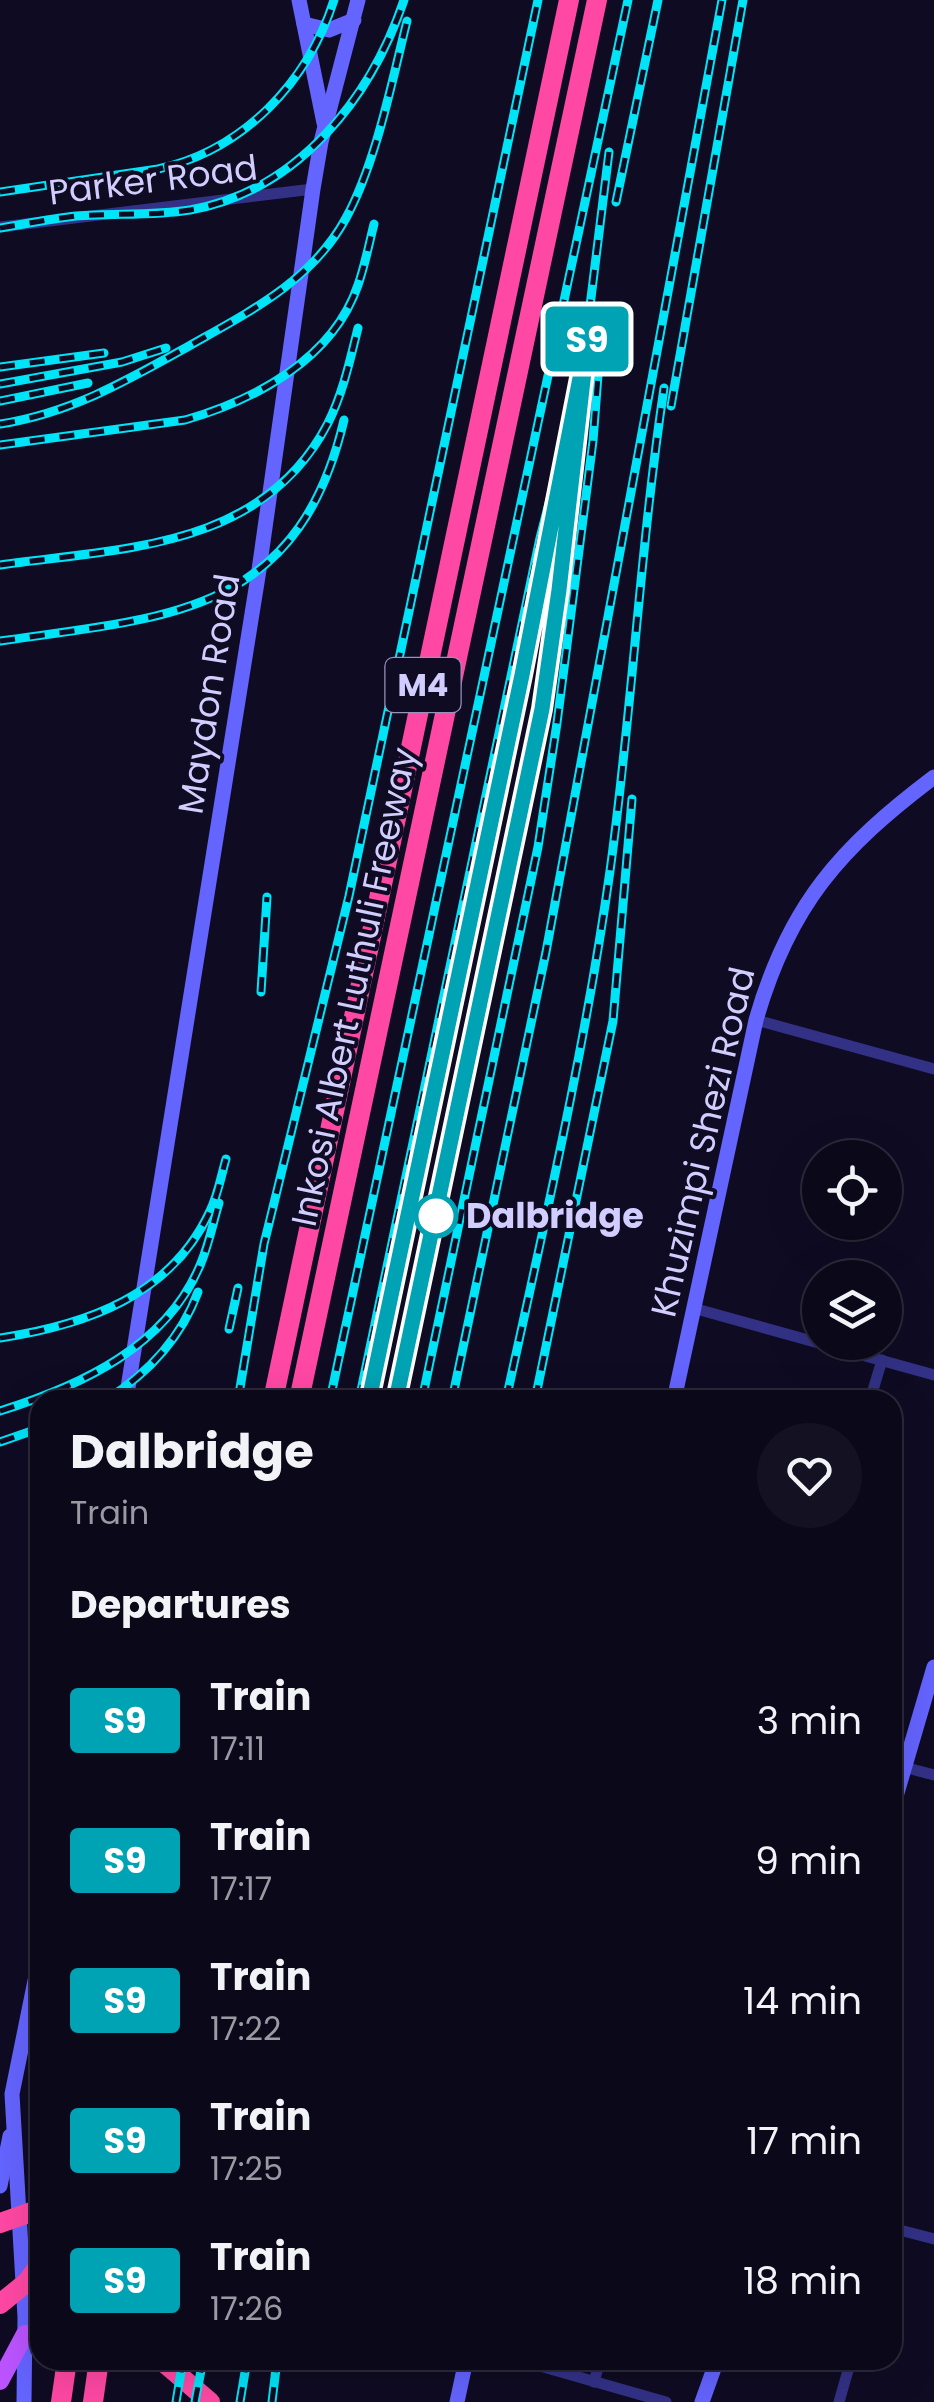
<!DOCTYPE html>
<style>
body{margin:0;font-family:Poppins,sans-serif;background:#141123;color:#f1f3f6;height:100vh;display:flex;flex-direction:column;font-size:38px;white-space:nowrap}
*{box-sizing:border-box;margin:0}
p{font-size:32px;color:#9a9aa2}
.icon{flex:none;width:55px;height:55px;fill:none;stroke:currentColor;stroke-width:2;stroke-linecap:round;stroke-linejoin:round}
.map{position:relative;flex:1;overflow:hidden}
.details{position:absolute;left:30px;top:1390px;width:872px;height:980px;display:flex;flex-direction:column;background:#0b081a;border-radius:30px;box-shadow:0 10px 40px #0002,0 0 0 2px #2b2939}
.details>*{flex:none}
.badge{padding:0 20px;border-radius:8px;font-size:35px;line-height:65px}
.buttons{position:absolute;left:802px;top:1140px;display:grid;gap:20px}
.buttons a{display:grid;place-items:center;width:100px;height:100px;border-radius:50%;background:#0b081a;box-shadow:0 10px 40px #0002,0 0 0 2px #2b2939;font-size:50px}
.map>.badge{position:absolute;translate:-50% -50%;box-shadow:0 0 0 5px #fff}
h2{padding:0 40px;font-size:38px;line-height:90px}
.round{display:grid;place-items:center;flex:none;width:105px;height:105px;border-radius:52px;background:#141123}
.overview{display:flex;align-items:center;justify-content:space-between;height:170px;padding:0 40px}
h1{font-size:48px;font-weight:700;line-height:75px}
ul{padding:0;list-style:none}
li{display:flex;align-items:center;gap:30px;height:140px;padding:0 40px}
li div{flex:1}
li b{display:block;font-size:38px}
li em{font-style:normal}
li .badge{min-width:110px;font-weight:700;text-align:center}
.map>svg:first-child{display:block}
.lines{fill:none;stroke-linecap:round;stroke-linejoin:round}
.street{stroke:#333186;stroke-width:11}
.secondary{stroke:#6464ff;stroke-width:15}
.primary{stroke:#bb54ff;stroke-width:18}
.highway{stroke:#ff48a4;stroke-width:20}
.rail-casing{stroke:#00e4f8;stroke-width:9}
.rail{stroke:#0f0b23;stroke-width:5;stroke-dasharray:15;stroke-linecap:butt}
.line-casing{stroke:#fff;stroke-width:22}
.line{stroke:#00a3b4;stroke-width:15}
.stop-dot{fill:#fff;stroke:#00a3b4;stroke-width:5}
.labels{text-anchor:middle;stroke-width:8;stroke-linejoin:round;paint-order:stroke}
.shield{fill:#0f0b23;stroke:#9793bd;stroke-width:2.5}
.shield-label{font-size:32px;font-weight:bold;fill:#d1cdff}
.street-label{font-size:35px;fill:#d1cdff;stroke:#0f0b23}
.stop-label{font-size:35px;font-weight:bold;fill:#d1cdff;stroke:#0f0b23;text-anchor:start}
</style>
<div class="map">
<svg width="934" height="2402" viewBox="0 0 934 2402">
<rect width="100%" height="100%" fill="#0f0b23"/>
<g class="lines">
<g class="street">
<path d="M0,227L313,189"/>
<path d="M756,1020L934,1069"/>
<path d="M693,1308L934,1375"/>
<path d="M870,1400L882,1360"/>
<path d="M892,1764L934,1775"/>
<path d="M892,2228L934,2239"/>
<path d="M519,2360L666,2402"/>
<path d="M594,2382L600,2360"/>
<path d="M839,2402L851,2360"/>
</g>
<g class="secondary">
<path d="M299,0L324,123"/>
<path d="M304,24L329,30L354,20"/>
<path d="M126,1400L259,570L313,189L321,142L358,0"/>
<path d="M674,1400L756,1020C789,905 840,848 934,777"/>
<path d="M892,1810L934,1667"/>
<path d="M0,2186L10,2136"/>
<path d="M24,2402L25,2317L12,2094L40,1956"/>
<path d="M457,2402L466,2360"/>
<path d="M702,2402L717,2360"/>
</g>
<path class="primary" d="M0,2381L25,2334"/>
<g class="highway">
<path d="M273,1400L569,0"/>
<path d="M299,1400L597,0"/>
<path d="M0,2223L40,2209"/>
<path d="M0,2304L27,2282L40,2264"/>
<path d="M161,2360L210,2402"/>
<path d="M61,2402L67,2360"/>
<path d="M93,2402L99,2360"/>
</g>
<defs>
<g id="rail">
<path d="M0,192L158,169C244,150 308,82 334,0"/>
<path d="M616,202L658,0"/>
<path d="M0,228C25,224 50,219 76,216C114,213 153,216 190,210C298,191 371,98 404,0"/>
<path d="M0,367L104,353"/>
<path d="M0,384L122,362L166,348"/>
<path d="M0,401L88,383"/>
<path d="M671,406L743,0"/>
<path d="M0,424C71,413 128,380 189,346C249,312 312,281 346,218C376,163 392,81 407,21"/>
<path d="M0,445L185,420C255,400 333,359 358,285C365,265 369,244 374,224"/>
<path d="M0,565C123,548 263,549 328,423C343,393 350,360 358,328"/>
<path d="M0,641C169,617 298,615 344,420"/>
<path d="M261,992L267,897"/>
<path d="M229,1329L238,1288"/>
<path d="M0,1338C86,1325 171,1296 210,1211C218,1195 221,1176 226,1159"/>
<path d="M106,1400C147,1374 181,1338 198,1292"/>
<path d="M238,1400L264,1244L349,896L538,0"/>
<path d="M330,1400L628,0"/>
<path d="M359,1400L540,538L581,379L609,152"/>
<path d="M396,1400L542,709L575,452"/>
<path d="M422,1400L538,847L557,723L593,441L601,336"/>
<path d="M452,1400L546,952L722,0"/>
<path d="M506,1400C544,1225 585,1049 610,871C632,711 640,549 664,388"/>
<path d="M535,1400L613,1021L632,799"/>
<path d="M0,1411C80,1386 167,1347 201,1263C209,1244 213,1223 219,1203"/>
<path d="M0,1442L40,1428"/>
<path d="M176,2402L183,2360"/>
<path d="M195,2402L203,2360"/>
<path d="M240,2402L247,2360"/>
<path d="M272,2402L277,2360"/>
</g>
</defs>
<use href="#rail" class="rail-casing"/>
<use href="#rail" class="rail"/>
</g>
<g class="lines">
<defs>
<path id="line" d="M369,1400L522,675L588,337L559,590L542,709L396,1400"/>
</defs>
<use href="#line" class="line-casing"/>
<use href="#line" class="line"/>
</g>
<circle class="stop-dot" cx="436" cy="1216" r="20"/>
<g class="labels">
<rect class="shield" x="385.5" y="658" width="75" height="54" rx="8"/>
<g class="shield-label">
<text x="423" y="696">M4</text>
</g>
<g class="street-label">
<text transform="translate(153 180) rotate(-7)" y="12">Parker Road</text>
<text transform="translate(209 694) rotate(-81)" y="12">Maydon Road</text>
<text transform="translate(354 987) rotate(-78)" y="12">Inkosi Albert Luthuli Freeway</text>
<text transform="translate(703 1142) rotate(-77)" y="12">Khuzimpi Shezi Road</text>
</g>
<g class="stop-label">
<text x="466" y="1228">Dalbridge</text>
</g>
</g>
</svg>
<div class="buttons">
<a><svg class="icon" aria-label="locate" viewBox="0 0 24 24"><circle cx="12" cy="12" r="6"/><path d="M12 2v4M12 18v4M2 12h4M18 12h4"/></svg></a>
<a><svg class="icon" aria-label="layers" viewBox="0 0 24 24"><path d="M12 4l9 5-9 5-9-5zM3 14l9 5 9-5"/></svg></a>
</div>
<b class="badge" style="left:587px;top:339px;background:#00a3b4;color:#fff">S9</b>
<section class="details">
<div class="overview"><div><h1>Dalbridge</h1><p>Train</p></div><a class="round"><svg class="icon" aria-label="heart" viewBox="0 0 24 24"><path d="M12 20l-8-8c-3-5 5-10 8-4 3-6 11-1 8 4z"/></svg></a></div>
<h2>Departures</h2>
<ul>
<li><span class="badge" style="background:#00a3b4;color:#fff">S9</span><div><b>Train</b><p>17:11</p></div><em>3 min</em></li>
<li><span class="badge" style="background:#00a3b4;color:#fff">S9</span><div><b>Train</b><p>17:17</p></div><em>9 min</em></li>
<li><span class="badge" style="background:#00a3b4;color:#fff">S9</span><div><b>Train</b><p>17:22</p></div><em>14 min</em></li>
<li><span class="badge" style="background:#00a3b4;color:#fff">S9</span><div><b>Train</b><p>17:25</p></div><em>17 min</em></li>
<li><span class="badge" style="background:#00a3b4;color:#fff">S9</span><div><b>Train</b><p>17:26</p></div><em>18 min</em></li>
</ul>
</section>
</div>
